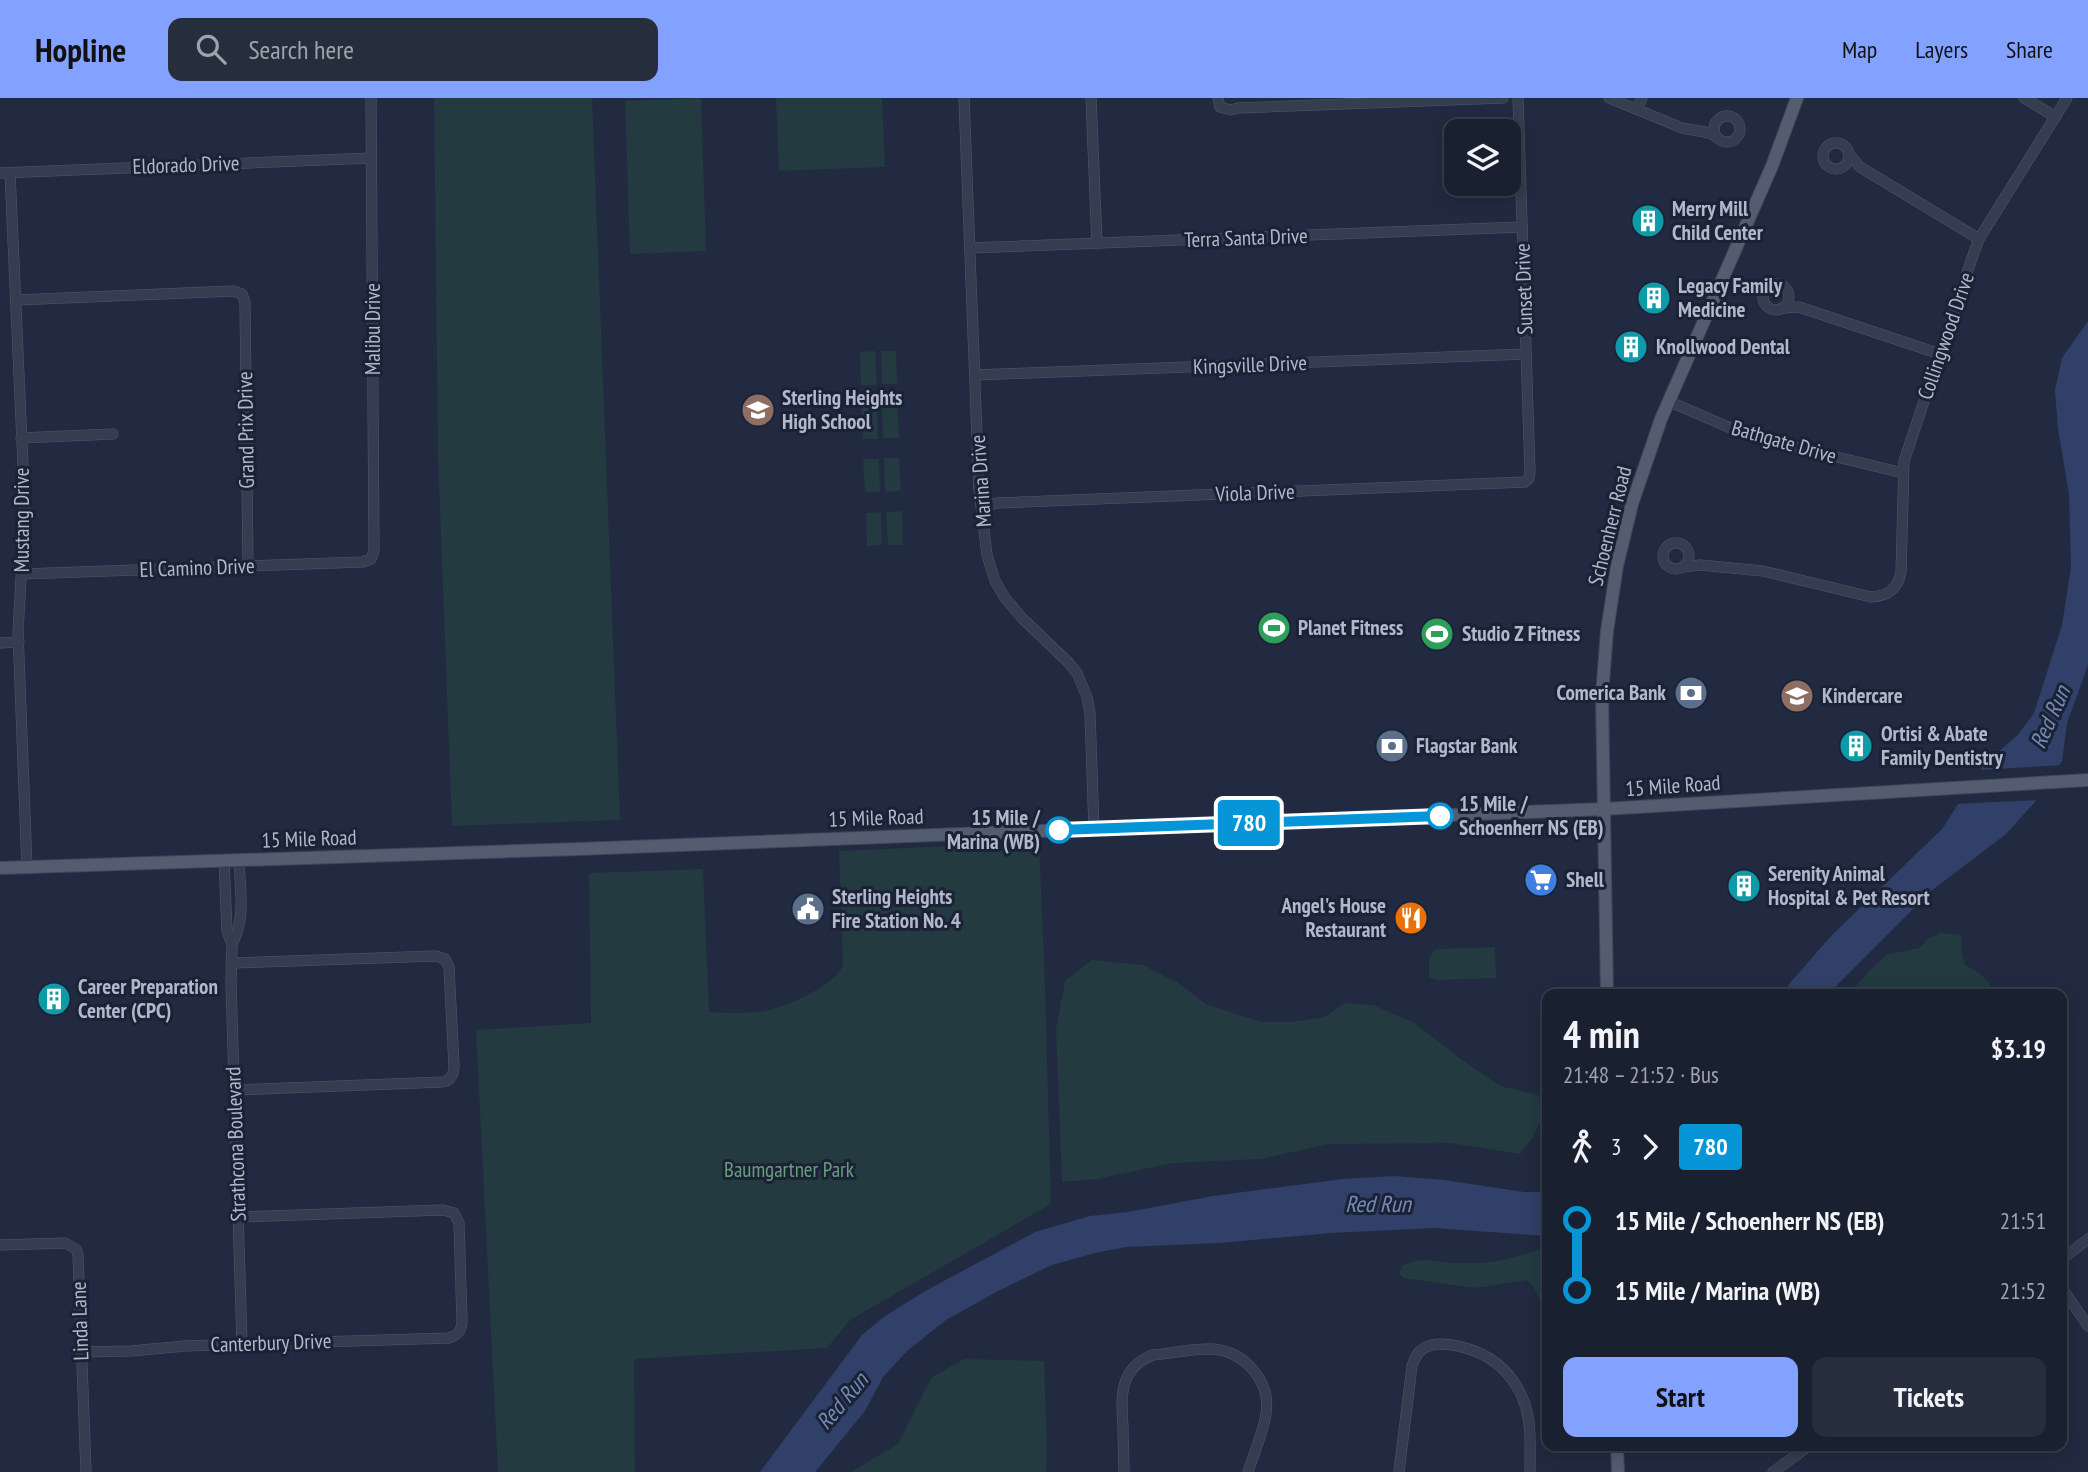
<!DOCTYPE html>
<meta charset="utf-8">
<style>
body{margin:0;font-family:"PT Sans Narrow",sans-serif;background:#262d3c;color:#f1f3f6;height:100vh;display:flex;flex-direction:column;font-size:26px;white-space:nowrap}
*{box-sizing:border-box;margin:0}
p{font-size:23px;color:#9fa3ab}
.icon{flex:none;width:38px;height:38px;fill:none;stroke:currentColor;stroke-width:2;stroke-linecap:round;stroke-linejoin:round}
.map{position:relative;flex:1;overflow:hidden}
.details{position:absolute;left:1542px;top:891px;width:525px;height:462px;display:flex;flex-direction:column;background:#192030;border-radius:14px;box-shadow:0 4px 18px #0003,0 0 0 2px #373e4c}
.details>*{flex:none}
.badge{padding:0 14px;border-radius:5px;font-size:24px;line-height:46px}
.fabs{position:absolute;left:1444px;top:21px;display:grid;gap:14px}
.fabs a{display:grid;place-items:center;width:77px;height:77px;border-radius:14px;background:#192030;box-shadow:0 4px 18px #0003,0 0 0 2px #373e4c;font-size:35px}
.map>.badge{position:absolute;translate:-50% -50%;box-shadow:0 0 0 4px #fff}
.legs{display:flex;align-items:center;gap:10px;height:77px;padding:0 21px;font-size:23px}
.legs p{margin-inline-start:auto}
.summary{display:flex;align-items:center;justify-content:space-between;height:119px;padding:0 21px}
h1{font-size:38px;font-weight:700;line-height:52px}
.button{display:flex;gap:14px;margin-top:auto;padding:14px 21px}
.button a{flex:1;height:80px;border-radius:14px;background:#83a2ff;color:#111;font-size:28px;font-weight:700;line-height:80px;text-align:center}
.button a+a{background:#262d3c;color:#f1f3f6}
ul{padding:0 21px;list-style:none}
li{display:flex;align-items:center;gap:24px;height:70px;font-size:26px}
li i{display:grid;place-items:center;width:10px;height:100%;margin:0 9px;background:currentColor}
li i::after{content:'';width:18px;height:18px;margin:-9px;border:5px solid;border-radius:50%;background:#192030}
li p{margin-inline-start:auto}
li:first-child i{background:linear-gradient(#0000 50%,currentColor 0)}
li:last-child i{background:linear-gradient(currentColor 50%,#0000 0)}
header{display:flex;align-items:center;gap:42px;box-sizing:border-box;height:98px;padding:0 35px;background:#83a2ff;color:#111}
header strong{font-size:33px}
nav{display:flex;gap:38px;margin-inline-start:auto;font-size:24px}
.search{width:490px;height:63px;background:#262d3c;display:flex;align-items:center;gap:18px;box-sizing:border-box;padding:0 24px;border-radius:14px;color:#9fa3ab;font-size:26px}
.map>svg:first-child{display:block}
.green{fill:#233a41}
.water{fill:#314068}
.pier{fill:#212a40}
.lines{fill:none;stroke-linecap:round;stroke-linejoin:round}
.minor-casing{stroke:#51586b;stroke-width:11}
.major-casing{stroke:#3f4659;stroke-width:14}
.minor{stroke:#363d50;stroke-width:10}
.major{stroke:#545c70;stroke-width:12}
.line-1-casing{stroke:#fff;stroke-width:16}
.line-1{stroke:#0696d7;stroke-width:10}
.stop-1-dot{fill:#fff;stroke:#0696d7;stroke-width:3.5}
.labels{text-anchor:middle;stroke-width:6;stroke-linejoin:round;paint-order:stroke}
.street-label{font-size:21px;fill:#b2b8cb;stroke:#1b2235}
.poi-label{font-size:21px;font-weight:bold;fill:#b2b8cb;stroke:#1b2235;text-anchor:start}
.stop-label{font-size:21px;font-weight:bold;fill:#b2b8cb;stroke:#1b2235;text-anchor:start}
.park-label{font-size:21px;fill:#669f7b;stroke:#1b2235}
.water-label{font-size:23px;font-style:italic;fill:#7689b6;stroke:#1b2235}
</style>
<header>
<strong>Hopline</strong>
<div class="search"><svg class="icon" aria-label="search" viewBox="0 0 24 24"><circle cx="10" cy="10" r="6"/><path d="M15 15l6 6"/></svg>Search here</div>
<nav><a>Map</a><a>Layers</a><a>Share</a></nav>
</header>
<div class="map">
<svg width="2088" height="1374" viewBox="0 0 2088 1374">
<rect width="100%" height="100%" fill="#212a40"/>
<g class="green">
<path d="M434,0H592L620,722L452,728L438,357Z"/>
<path d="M701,0L706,153L630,156L625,3Z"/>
<path d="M776,0H882L885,69L779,73Z"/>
<path d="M875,253L877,287H861L860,254Z"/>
<path d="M881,253H896L897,286H882Z"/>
<path d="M877,307L878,341H863L861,308Z"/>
<path d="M882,307H897L899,340H883Z"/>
<path d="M884,360H899L901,393L885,394Z"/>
<path d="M863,361H879L880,394H865Z"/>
<path d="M902,413L903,447H888L886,414Z"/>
<path d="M881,414L882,447L867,448L866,415Z"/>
<path d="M1039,744L1045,887L1051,1106L850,1222L827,1250L634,1261L635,1374H498L476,932L591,925L589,775L703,771L709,914C725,915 743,915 759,914C780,912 836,888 843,867L839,753Z"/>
<path d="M1940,835L1961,837L1962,857L1965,867C1976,873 1992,882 1993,896H1849L1873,869L1888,856L1920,850L1928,841Z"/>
<path d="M1495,849L1496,880L1437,882L1429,879V860L1436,851Z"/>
<path d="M1092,862L1143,867L1178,885L1206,906L1261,924H1291L1324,919L1345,905L1373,907L1413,924L1458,959L1500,988L1538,997L1546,1011L1533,1039L1520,1056L1450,1045L1329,1046L1261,1061L1173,1065L1097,1081L1062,1084L1056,931L1065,883Z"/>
<path d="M1539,1152H1547V1213C1537,1204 1538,1192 1527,1182L1476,1190L1403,1180L1399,1175L1402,1168C1422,1158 1430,1163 1451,1165C1460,1165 1469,1165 1479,1165C1499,1164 1520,1158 1539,1152Z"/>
<path d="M964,1261L1044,1263L1047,1349L1046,1374H851L898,1346L931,1280Z"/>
</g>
<g class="water">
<path d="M2088,223V567L2067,625L2062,663L2035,704L2006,736L1931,793L1828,896H1783L1790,885L1832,837L1942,731L1984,666L2018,637L2034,615L2062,527L2071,469L2069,396L2058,331L2055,292L2062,260Z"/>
<path d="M1394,1078L1444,1082L1524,1094H1547V1138L1434,1130L1331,1135L1219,1145L1126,1149L1095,1155L1052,1167L1000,1192L946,1222L907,1253L883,1279L865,1313L815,1374H760L862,1237L885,1218L927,1192L1035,1134L1090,1118L1128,1114L1213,1098L1343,1081Z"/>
</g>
<path class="pier" d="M2063,667L2039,702L1954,706L1977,672Z"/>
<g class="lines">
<defs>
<g id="minor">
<path d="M964,0L979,391L987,457L995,483L1005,500L1022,520L1068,564L1077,575L1087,599L1090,616L1094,731"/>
<path d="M1091,0L1097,146"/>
<path d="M1218,0L1220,9L1231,12L1238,10L1503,0"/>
<path d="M1609,0L1682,30L1710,35L1718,40"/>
<path d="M2024,0L2056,19"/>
<path d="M1637,10L1642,0"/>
<circle cx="1727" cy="31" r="13"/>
<circle cx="1836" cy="58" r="13"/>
<path d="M1849,56L1860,69L1979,141"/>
<path d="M0,75L371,60"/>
<path d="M10,75L25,412L18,533L27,770"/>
<path d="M970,150L1522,129"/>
<circle cx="1776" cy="199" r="13"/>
<path d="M16,202L233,193L242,196L245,204L248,469"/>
<path d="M1782,210L1799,209L1940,256"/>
<path d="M975,277L1526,256"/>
<path d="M1668,303L1749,338L1903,375"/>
<path d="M21,340L113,336"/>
<path d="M982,408L998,405L1525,384L1529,380L1530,374L1518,0"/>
<circle cx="1676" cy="458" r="13"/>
<path d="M1683,469L1700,467L1763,473L1871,499C1888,498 1898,491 1901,474L1904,363L1972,160L1979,141L2067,0"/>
<path d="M22,476L363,464L371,461L374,453L371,0"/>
<path d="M0,545L19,544"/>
<path d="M224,763L227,833L232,846L231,885L242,1246"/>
<path d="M232,846C246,822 240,790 239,763"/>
<path d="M231,865L436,858L445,861L449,869L454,968C454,977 451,982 443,984L234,992"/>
<path d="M0,1147L65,1145L76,1151L78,1157L86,1374"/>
<path d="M2062,1161L2088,1141"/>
<path d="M2062,1190L2088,1228"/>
<path d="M81,1254L131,1253L185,1248L449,1240C459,1237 462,1232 462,1223L459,1125L454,1115L443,1112L238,1119"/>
<path d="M1124,1374C1124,1359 1123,1344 1123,1329C1121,1298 1119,1270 1153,1257C1173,1255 1194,1250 1213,1251C1246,1254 1271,1284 1266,1316C1263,1335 1254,1355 1248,1374"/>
<path d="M1399,1374L1412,1268C1414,1263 1416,1257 1420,1253C1437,1237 1480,1252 1496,1265C1508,1274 1519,1289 1524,1304C1532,1325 1530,1352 1530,1374"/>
<path d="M1773,1374L1809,1348"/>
</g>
<g id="major">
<path d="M0,770L579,751L1604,711L2088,682"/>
<path d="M1607,896L1602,597L1607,533L1617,468L1632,406L1661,321L1772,68L1797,0"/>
<path d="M1617,1348L1618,1374"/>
</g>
</defs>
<use href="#minor" class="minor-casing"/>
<use href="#major" class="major-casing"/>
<use href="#minor" class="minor"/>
<use href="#major" class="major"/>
</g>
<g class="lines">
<defs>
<path id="line-1" d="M1059,732L1440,718"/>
</defs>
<use href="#line-1" class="line-1-casing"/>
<use href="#line-1" class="line-1"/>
</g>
<defs>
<symbol id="building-disc" viewBox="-11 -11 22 22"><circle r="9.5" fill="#0f9aa8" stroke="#1b2235"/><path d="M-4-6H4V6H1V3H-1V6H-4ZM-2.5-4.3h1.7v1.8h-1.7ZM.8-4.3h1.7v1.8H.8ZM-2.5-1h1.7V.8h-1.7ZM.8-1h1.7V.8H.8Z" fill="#fff"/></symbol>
<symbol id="school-disc" viewBox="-11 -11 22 22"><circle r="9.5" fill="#8d6e63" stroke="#1b2235"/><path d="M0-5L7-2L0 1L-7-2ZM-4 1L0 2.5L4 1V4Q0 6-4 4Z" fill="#fff"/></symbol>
<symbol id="stadium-disc" viewBox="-11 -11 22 22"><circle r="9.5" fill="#2e9e5b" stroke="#1b2235"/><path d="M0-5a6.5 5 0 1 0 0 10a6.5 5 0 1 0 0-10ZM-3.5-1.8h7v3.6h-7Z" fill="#fff"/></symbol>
<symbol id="bank-disc" viewBox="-11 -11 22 22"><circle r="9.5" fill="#5c6f8a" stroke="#1b2235"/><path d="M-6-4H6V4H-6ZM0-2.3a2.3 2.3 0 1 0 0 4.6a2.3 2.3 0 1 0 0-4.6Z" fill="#fff"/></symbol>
<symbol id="supermarket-disc" viewBox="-11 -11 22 22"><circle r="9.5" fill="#3f7fe0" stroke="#1b2235"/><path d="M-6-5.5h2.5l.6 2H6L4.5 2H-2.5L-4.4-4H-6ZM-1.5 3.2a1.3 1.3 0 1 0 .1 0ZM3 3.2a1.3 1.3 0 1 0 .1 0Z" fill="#fff"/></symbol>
<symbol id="civic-disc" viewBox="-11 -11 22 22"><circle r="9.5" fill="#5c6f8a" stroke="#1b2235"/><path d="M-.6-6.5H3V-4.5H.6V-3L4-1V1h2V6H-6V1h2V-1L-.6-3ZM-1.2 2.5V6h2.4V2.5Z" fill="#fff"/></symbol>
<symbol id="restaurant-disc" viewBox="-11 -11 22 22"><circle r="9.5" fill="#e8710a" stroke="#1b2235"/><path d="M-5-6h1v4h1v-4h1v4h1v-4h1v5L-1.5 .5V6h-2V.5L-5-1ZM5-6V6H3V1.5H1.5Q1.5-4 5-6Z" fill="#fff"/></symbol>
</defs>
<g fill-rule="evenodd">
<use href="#building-disc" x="1629" y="104" width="38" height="38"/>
<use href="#building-disc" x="1635" y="181" width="38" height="38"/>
<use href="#building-disc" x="1612" y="230" width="38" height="38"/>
<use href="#school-disc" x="739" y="293" width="38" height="38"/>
<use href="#stadium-disc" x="1255" y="511" width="38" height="38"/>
<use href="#stadium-disc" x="1418" y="517" width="38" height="38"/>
<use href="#bank-disc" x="1672" y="576" width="38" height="38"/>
<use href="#school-disc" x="1778" y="579" width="38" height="38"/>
<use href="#bank-disc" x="1373" y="629" width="38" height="38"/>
<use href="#building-disc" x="1837" y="629" width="38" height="38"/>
<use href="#supermarket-disc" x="1522" y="763" width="38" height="38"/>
<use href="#building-disc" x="1725" y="769" width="38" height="38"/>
<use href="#civic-disc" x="789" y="792" width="38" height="38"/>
<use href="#restaurant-disc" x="1392" y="801" width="38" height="38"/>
<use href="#building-disc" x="35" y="882" width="38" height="38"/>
</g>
<g class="stop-1-dot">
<circle cx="1440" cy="718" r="12"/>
<circle cx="1059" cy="732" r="12"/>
</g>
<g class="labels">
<g class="street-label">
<text transform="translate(186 67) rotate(-2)" y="7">Eldorado Drive</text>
<text transform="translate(1246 140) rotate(-2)" y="7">Terra Santa Drive</text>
<text transform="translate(1524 191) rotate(-92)" y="7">Sunset Drive</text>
<text transform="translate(373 231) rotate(-90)" y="7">Malibu Drive</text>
<text transform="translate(1946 238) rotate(-71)" y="7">Collingwood Drive</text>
<text transform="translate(1250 267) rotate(-2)" y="7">Kingsville Drive</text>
<text transform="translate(246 332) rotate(-91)" y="7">Grand Prix Drive</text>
<text transform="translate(1784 344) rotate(16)" y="7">Bathgate Drive</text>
<text transform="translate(981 383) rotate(-94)" y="7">Marina Drive</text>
<text transform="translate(1255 395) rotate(-2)" y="7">Viola Drive</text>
<text transform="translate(22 422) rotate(-90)" y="7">Mustang Drive</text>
<text transform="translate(1610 428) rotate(-76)" y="7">Schoenherr Road</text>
<text transform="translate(197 470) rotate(-2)" y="7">El Camino Drive</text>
<text transform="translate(1673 688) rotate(-4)" y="7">15 Mile Road</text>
<text transform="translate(876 720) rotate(-2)" y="7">15 Mile Road</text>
<text transform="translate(309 741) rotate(-2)" y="7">15 Mile Road</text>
<text transform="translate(236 1046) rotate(-92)" y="7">Strathcona Boulevard</text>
<text transform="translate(80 1223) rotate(-92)" y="7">Linda Lane</text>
<text transform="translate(271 1245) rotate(-2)" y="7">Canterbury Drive</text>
</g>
<g class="poi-label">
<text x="1672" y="118">Merry Mill<tspan x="1672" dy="24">Child Center</tspan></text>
<text x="1678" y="195">Legacy Family<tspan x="1678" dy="24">Medicine</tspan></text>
<text x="1656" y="256">Knollwood Dental</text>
<text x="782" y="307">Sterling Heights<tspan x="782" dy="24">High School</tspan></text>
<text x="1298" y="537">Planet Fitness</text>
<text x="1462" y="543">Studio Z Fitness</text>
<text x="1666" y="602" text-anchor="end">Comerica Bank</text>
<text x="1822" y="605">Kindercare</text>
<text x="1881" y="643">Ortisi &amp; Abate<tspan x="1881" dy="24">Family Dentistry</tspan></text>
<text x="1416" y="655">Flagstar Bank</text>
<text x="1768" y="783">Serenity Animal<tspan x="1768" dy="24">Hospital &amp; Pet Resort</tspan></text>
<text x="1566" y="789">Shell</text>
<text x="832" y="806">Sterling Heights<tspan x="832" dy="24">Fire Station No. 4</tspan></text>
<text x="1386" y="815" text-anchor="end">Angel's House<tspan x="1386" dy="24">Restaurant</tspan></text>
<text x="78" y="896">Career Preparation<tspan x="78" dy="24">Center (CPC)</tspan></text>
</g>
<g class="stop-label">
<text x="1459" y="713">15 Mile /<tspan x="1459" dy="24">Schoenherr NS (EB)</tspan></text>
<text x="1040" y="727" text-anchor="end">15 Mile /<tspan x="1040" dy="24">Marina (WB)</tspan></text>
</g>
<g class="park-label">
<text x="789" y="1079">Baumgartner Park</text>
</g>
<g class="water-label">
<text transform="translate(2050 619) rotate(-66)" y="8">Red Run</text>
<text x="1378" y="1114">Red Run</text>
<text transform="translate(842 1303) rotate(-50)" y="8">Red Run</text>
</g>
</g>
</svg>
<div class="fabs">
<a><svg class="icon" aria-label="layers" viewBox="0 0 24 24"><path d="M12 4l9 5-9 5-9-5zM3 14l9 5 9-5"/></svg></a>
</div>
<b class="badge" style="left:1249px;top:725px;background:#0696d7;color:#fff">780</b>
<section class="details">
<div class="summary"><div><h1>4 min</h1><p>21:48 – 21:52 · Bus</p></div><b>$3.19</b></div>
<div class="legs"><svg class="icon" aria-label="walk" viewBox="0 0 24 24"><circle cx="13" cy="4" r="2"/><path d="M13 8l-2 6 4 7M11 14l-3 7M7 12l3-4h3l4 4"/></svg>3<svg class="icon" aria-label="forward" viewBox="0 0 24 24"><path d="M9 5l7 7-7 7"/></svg><b class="badge" style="background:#0696d7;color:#fff">780</b></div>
<ul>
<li><i style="color:#0696d7"></i><b>15 Mile / Schoenherr NS (EB)</b><p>21:51</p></li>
<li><i style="color:#0696d7"></i><b>15 Mile / Marina (WB)</b><p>21:52</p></li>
</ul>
<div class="button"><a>Start</a><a>Tickets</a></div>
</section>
</div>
